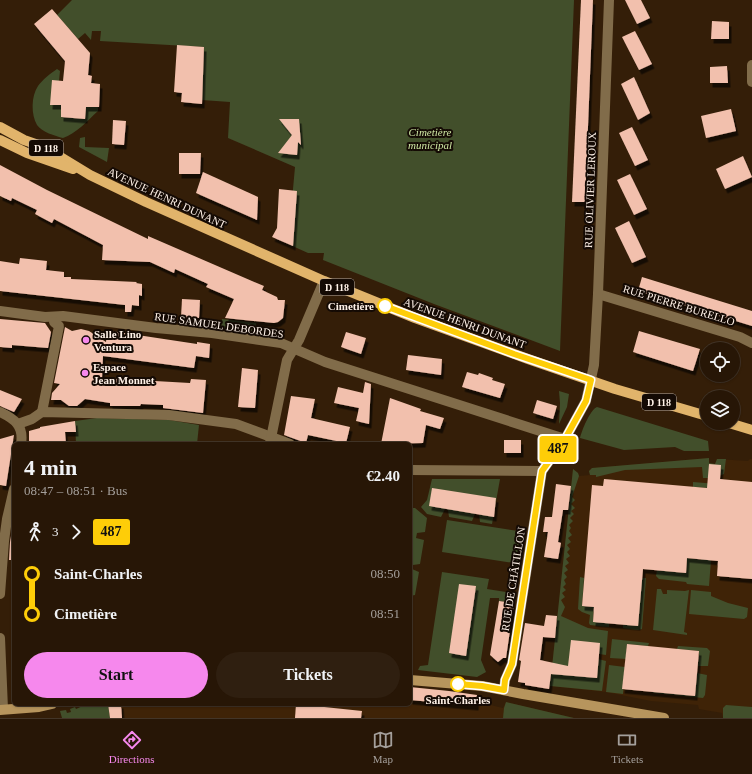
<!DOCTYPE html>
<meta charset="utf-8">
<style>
body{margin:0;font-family:Georgia,serif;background:#2f1f10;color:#f1f3f6;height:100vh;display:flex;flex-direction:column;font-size:15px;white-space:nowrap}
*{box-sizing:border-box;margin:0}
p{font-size:13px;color:#a49f9b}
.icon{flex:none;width:22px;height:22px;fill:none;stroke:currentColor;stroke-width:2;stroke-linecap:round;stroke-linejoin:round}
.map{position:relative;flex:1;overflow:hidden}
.drawer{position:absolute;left:12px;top:442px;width:400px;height:264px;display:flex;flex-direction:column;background:#271606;border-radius:6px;box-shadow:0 1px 3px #0004,0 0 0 1px #433528}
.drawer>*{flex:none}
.badge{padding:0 8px;border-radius:3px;font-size:14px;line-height:26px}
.buttons{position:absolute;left:700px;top:342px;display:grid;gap:8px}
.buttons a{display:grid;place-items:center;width:40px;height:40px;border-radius:50%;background:#271606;box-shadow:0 1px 3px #0004,0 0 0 1px #433528;font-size:20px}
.map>.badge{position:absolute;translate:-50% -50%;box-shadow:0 0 0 2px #fff}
.legs{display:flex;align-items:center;gap:6px;height:44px;padding:0 12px;font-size:13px}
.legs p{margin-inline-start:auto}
.headline{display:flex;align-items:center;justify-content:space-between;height:68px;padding:0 12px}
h1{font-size:22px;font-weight:800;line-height:30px}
.button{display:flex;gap:8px;margin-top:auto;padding:8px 12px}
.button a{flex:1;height:46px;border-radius:24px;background:#f688ed;color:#111;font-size:16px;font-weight:800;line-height:46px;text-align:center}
.button a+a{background:#2f1f10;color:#f1f3f6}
ul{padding:0 12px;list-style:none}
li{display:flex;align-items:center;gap:14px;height:40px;font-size:15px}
li i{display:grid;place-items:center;width:6px;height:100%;margin:0 5px;background:currentColor}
li i::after{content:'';width:10px;height:10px;margin:-5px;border:3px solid;border-radius:50%;background:#271606}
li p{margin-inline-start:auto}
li:first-child i{background:linear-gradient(#0000 50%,currentColor 0)}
li:last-child i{background:linear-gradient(currentColor 50%,#0000 0)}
.tab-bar{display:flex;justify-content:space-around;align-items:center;height:56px;border-top:1px solid #433528;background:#271606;font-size:11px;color:#a49f9b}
.tab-bar a{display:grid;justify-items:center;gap:2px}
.tab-bar .selected{color:#f688ed}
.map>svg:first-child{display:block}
.built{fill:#3f2307}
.green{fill:#424f2b}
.building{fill:#f2c0ad;filter:url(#shadow)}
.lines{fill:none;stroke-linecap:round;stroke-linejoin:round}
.street{stroke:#816c4a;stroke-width:10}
.secondary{stroke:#b7955d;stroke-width:10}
.primary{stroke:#e1b46b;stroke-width:10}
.line-1-casing{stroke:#fff;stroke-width:9}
.line-1{stroke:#fecd08;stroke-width:6}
.stop-1-dot{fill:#fff;stroke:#fecd08;stroke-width:2}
.poi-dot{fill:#f688ed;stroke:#140a04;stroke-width:1.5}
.labels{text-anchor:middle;stroke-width:4;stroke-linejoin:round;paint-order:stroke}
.shield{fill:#140a04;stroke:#b8aca4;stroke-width:1}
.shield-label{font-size:10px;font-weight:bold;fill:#fff2e8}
.park-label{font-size:11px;font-style:italic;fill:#cfe8a4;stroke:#140a04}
.street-label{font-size:11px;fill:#fff2e8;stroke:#140a04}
.stop-label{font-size:11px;font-weight:bold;fill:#fff2e8;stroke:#140a04;text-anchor:end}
.poi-label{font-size:11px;font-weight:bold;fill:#fff2e8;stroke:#140a04;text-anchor:start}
</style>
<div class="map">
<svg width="752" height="718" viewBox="0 0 752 718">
<defs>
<filter id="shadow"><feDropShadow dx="2.5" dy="4.5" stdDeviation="0" flood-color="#0009"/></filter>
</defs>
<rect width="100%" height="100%" fill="#341e08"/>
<g class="built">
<path d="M709,458V463L715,464L717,459L748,461L750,459H752V718H723L722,713L699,709L698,705L651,701L606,692L550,686L573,469L578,473L579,476L590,475L589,471L592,468Z"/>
<path d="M410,687L449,691L477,695L476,706L482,703L503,708L506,702L574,718H110L108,704H410Z"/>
</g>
<g class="green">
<path d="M72,0H574L560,351L434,304L323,260L324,253H308L288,244L295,167L228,138L230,102L202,100L204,47L100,41L101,31H92L91,40L85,33L78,39L57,15Z"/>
<path d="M57,69L60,71L59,81H63L61,117L85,119L86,107H98V111C88,120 76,134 63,138C55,136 42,132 37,125C31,115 31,96 38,86C42,80 51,73 57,69Z"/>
<path d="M85,137V147L109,148L107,162L79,147L80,138Z"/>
<path d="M222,319L256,323V332L221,329Z"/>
<path d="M559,391L569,394L567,407L559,424L560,403Z"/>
<path d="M597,407L708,441L709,451H684L675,447L624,450L580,438C582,430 590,410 597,407Z"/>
<path d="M97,418L169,420L199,425L197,444H76L75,421Z"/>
<path d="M709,458V463L715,464L717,459H726L724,474L714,478H703L702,467L625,470L596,477V475H590L589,471L592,468Z"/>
<path d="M573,469L578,473L579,476L572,497L575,500L571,504L575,508L571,511L574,514L570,518L573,521L569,525L571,528L569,531L572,535L568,538L571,542L567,545L570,549L567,552L570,556L566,559L569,563L565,566L568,570L564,573L567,577L564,580L566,584L563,587L566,590L562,593L565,597L561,600L565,607L561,616L588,628L608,631L606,655L599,654L598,659L606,661L602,691L550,686Z"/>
<path d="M432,479H500L492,524L480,522L479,514H475L472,521L449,517L448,510L445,509L441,517L427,514L421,507L427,500Z"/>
<path d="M693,482L717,484L709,586L687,584L686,582L659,579L656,576L657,570L686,573L687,558L701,560L708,488L693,487Z"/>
<path d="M410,508H415L427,518L425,532L417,533L416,538L424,540L420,564L413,565L412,569L419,572L415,595L410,596Z"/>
<path d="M447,520L525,532L519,573H513L514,563L442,552Z"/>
<path d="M442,572L489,579L487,589L506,592L505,602L499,601V598H490L481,660L486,672L477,677L418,670L420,666L428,665Z"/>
<path d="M580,577L584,578L582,606L594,607L593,621L609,623V627L590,625L589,623L590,615L582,612L578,609Z"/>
<path d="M642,578H646L642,629L638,630L623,628V624Z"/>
<path d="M657,589H661L663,594H667V590L685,591L689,590L684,632L687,633V635L653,630Z"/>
<path d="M691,590L711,592V596L728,603L748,608L747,617L744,619L689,614Z"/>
<path d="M612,639L649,643L648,646L627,644L626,659L610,658Z"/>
<path d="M678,646L707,648L710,651L708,666H698L699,651L677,649Z"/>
<path d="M609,665L625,667L623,694L606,692Z"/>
<path d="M697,673L707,675L705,695L703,698L653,693L652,692L695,696Z"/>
<path d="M506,702L574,718H503L504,708Z"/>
<path d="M87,704H108L110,718H62L60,711L66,710L67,713L71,712L70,709L75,707L76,709Z"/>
<path d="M726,705L752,707V718H723V708Z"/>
</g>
<g class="building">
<path d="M581,0H593L585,202H572Z"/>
<path d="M625,0H641L650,18L637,24Z"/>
<path d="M52,9L90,53L88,75L92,76L91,83L100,84L99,107H86L85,119L61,117V105H50L52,80L63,81L65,61L34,24Z"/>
<path d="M712,21L729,22V39H711Z"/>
<path d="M635,31L652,64L639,70L622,37Z"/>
<path d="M177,45L204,47L202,104L181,102L182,93L174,92Z"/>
<path d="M727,66L728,83H710V67Z"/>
<path d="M634,77L650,113L638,120L621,84Z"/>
<path d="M731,109L736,131L706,138L701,116Z"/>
<path d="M279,119H299L301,145L298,142L297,155L278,153L292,135Z"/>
<path d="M113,120L126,121L124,145L112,144Z"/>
<path d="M632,127L648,160L635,166L619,133Z"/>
<path d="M179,153H201L200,174H179Z"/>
<path d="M743,156L752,177L725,189L716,169Z"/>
<path d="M0,165L47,190L148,239V236L252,281V283V281L264,286L262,290L277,297L278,300H285L283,318L278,322L274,323L225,318L234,299L206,287L208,284L175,269L174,273L150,262L102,260L103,245L54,219L52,223L35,214L37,210L12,198L11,201L0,196Z"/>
<path d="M203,172L258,197L257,220L196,193Z"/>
<path d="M630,174L647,209L634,215L617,180Z"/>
<path d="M279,189L297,191L293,246L272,237L277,228Z"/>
<path d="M629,221L646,257L632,263L615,228Z"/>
<path d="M20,258L47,261L46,270L64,272V277H71V279L137,282L136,283L142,284V296L139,295V306L132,305L131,312H125V305L0,291V261L19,264Z"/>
<path d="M642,277L752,311V326L638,291Z"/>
<path d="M182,299L200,300L199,318L181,317Z"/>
<path d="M0,319L45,323L51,332L48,348L12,345V348L0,347Z"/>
<path d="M65,327L72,331L81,329L89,331L106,342L107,332H111V331L197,344V342L210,344L209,358L196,356L194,368L103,356L102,378L190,383L191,379L206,380L203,413L163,408V405L141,404L140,406H110V403L85,399L77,406H69L61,400H51L52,393L60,384L54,383Z"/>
<path d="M639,331L700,349L693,371L633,352Z"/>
<path d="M346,332L366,338L361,354L341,347Z"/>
<path d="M408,355L442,359L441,375L406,370Z"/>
<path d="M242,368L258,370L255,408L238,407Z"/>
<path d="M467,372L478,375L479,373L493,378L492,380L505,384L500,398L462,387Z"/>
<path d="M365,382L371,384L369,424L356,421L359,408L334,403L338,387L363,393Z"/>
<path d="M0,390L22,399L14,412L0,406Z"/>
<path d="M291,396L315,399L311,418L350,427L346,443L308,435L306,443L284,435Z"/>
<path d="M390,398L421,409L420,411L444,418L440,429L426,425L423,443L381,444Z"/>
<path d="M537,400L557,406L553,419L533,413Z"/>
<path d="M75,421L76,432H65L66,444H29V431L40,428V427Z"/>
<path d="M14,435L6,486L0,485V439Z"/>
<rect x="504" y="440" width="17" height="13"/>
<path d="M709,464L721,465L720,479L752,482V579L717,576L718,561L687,558L686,573L643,569L638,626L593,622L594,607L582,606L592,485L603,486L604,479L707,488Z"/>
<path d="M556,484L571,486L568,510H563L558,542L561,543L558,559L544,557L548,532H543L545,517H552Z"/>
<path d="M432,488L496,498L494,517L429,506Z"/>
<path d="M14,518V560H9L10,542Z"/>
<path d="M459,584L476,586L466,656L449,653Z"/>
<path d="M499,601L514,603L506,658H503L498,662L490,655Z"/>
<path d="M546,615L557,616L555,638L543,637L540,660L568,666L571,640L600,643L597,678L551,674L549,689L525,685V683L518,682L521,661L519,660L525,623L544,626Z"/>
<path d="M627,644L699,651L695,696L622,689Z"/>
<path d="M410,687L449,691L477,695L476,706L410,700Z"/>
<path d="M108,704H121L122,718H110Z"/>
<path d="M296,704L362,711L361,718H295Z"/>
</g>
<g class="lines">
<g class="street">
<path d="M752,65V82"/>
<path d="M598,294L740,337L752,343"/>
<path d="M0,311L45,317L63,316L156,328L212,333L281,343L325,362L565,439"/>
<path d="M0,412C15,419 24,426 21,444"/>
<path d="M42,412L59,326L54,322"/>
<path d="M18,424L32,419L42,412L169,415L236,424L290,444"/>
<path d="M270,443L287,360L299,340L324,281"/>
<path d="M410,470L542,471"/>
<path d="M0,594L4,541L7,519L14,489"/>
<path d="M0,638L3,709"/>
<path d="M504,690L505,680L512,664L542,471L565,439L586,401L594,365L598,294L609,0"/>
</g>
<g class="secondary">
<path d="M410,680L482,686L523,694L664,718"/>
<path d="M0,710L39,707L52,704"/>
</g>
<g class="primary">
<path d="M0,127L24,140L44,147L90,175L146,202L324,281L415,318L528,359L615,389L707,416"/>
<path d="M0,140L27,153L73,169"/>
<path d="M729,423L752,430"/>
</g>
</g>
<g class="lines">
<defs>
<path id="line-1" d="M385,306L514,354L591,380L586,401L565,439L542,471L512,664L505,680L504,690L482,686L458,684"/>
</defs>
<use href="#line-1" class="line-1-casing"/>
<use href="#line-1" class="line-1"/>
</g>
<g class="stop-1-dot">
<circle cx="385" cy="306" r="7"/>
<circle cx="458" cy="684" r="7"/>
</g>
<g class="poi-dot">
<circle cx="86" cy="340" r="4"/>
<circle cx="85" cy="373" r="4"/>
</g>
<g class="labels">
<g class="shield">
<rect x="29" y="140" width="34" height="16" rx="3"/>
<rect x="320" y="279" width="34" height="16" rx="3"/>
<rect x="642" y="394" width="34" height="16" rx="3"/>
</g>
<g class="shield-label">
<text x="46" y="152">D 118</text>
<text x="337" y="291">D 118</text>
<text x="659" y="406">D 118</text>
</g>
<g class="park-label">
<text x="430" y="136">Cimetière<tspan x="430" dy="13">municipal</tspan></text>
</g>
<g class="street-label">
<text transform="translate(590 190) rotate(-88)" y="4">RUE OLIVIER LEROUX</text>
<text transform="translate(167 198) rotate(25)" y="4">AVENUE HENRI DUNANT</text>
<text transform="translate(679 305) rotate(17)" y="4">RUE PIERRE BURELLO</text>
<text transform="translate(465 323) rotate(20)" y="4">AVENUE HENRI DUNANT</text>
<text transform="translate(219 325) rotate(8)" y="4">RUE SAMUEL DEBORDES</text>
<text transform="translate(513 579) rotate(-81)" y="4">RUE DE CHÂTILLON</text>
</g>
<g class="stop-label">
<text x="374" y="310">Cimetière</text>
<text x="458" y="704" text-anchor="middle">Saint-Charles</text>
</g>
<g class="poi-label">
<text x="94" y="338">Salle Lino<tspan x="94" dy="13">Ventura</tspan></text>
<text x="93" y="371">Espace<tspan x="93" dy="13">Jean Monnet</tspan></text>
</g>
</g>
</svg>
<div class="buttons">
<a><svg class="icon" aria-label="locate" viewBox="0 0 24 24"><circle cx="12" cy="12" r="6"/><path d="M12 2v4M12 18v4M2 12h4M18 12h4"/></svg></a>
<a><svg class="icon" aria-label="layers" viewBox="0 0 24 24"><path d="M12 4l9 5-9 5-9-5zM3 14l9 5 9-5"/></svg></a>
</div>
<b class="badge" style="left:558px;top:449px;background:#fecd08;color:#111">487</b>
<section class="drawer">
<div class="headline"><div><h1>4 min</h1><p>08:47 – 08:51 · Bus</p></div><b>€2.40</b></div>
<div class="legs"><svg class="icon" aria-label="walk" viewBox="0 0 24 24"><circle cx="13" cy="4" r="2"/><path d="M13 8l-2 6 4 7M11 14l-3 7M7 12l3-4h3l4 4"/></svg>3<svg class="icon" aria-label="forward" viewBox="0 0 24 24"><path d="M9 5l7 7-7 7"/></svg><b class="badge" style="background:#fecd08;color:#111">487</b></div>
<ul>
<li><i style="color:#fecd08"></i><b>Saint-Charles</b><p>08:50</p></li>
<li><i style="color:#fecd08"></i><b>Cimetière</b><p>08:51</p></li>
</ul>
<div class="button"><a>Start</a><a>Tickets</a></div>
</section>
</div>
<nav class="tab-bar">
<a class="selected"><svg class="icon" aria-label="directions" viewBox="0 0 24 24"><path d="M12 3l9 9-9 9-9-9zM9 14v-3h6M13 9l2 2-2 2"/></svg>Directions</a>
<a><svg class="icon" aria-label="map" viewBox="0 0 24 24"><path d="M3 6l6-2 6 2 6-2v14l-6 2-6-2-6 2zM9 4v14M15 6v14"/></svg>Map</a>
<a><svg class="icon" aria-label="tickets" viewBox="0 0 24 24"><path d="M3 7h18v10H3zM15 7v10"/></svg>Tickets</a>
</nav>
